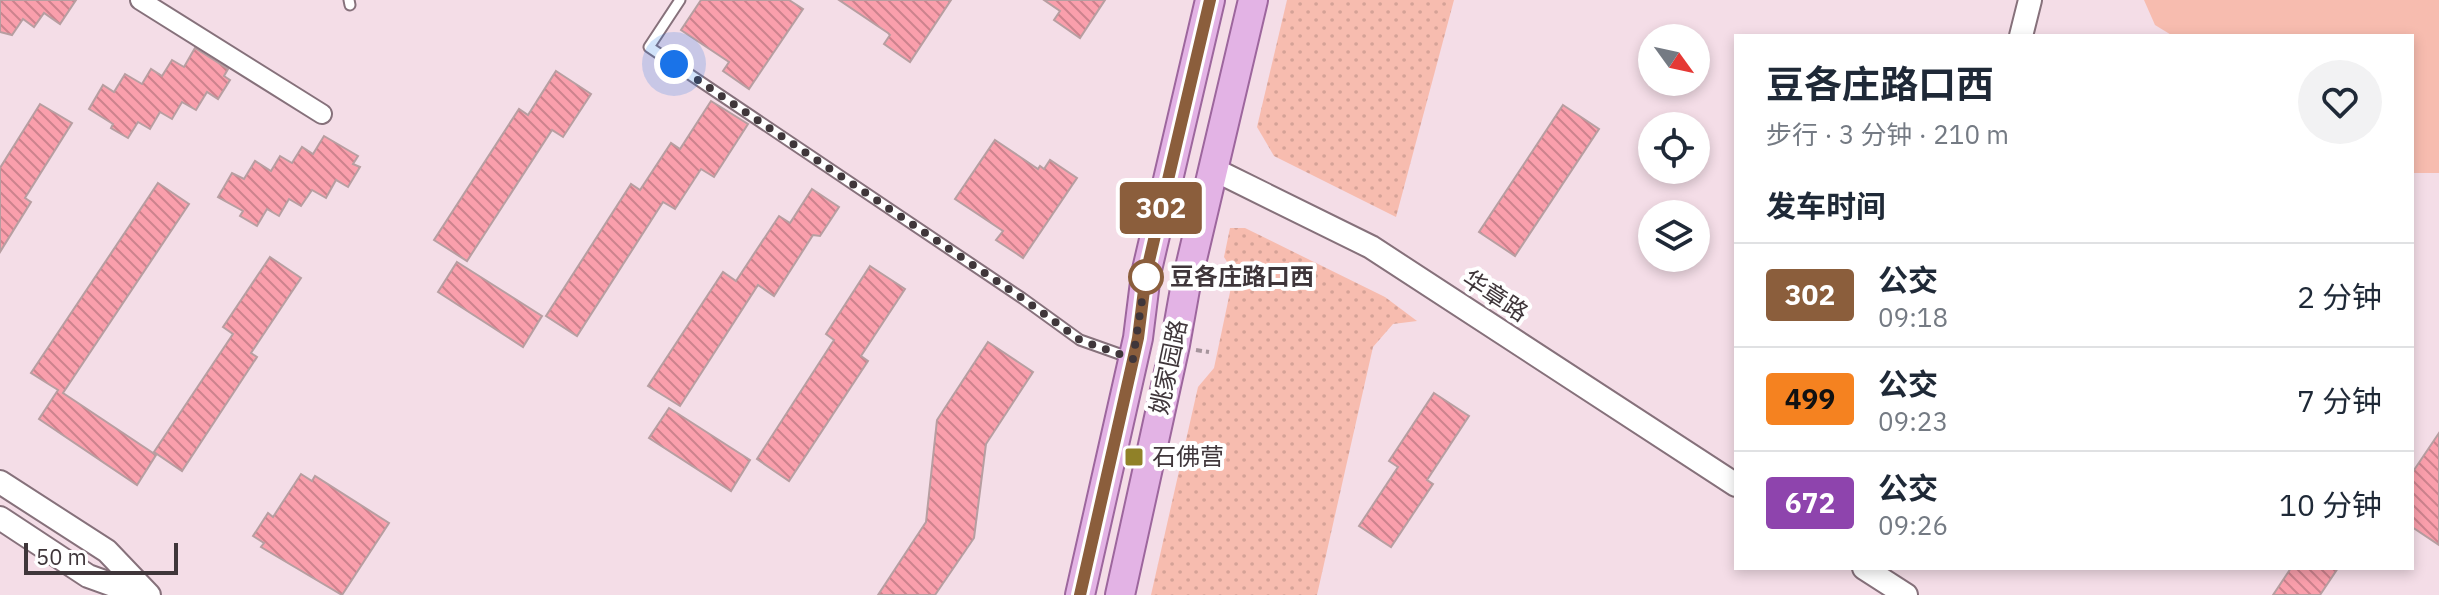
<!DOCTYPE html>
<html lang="zh">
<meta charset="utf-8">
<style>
body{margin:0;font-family:"IBM Plex Sans","Noto Sans SC",sans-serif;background:#f2f2f3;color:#1f2937;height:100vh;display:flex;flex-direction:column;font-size:30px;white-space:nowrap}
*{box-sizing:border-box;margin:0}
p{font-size:26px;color:#747a83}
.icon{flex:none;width:44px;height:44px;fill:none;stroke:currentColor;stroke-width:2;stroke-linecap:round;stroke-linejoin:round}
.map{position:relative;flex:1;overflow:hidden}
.drawer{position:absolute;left:1734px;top:34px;width:680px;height:536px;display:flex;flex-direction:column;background:#fff;border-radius:0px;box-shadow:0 4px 12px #0003}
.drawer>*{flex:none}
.badge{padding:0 16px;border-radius:6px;font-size:28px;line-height:52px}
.needle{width:52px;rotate:123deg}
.fabs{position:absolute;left:1638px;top:24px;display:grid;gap:16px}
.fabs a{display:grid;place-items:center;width:72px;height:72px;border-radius:50%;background:#fff;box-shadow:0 4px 12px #0003;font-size:40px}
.scale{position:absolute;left:24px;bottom:20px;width:154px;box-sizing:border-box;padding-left:8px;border:4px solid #3f363a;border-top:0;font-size:22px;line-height:28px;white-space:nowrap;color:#3f363a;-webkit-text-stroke:6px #fff;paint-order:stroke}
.you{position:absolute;width:40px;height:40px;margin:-20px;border:6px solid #fff;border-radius:50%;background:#1a73e8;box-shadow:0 0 0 12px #1a73e833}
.map>.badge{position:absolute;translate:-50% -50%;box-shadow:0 0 0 4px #fff}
h2{padding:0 32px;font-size:30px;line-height:72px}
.round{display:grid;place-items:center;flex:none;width:84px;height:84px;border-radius:42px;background:#f2f2f3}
.summary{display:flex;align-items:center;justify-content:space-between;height:136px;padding:0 32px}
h1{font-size:38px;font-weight:700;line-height:60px}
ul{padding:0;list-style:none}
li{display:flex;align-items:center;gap:24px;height:104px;padding:0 32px;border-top:2px solid #e0e1e3}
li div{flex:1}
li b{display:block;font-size:30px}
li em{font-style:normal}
li .badge{min-width:88px;font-weight:700;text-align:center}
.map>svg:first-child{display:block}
.grass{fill:#f7bcaf}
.park{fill:url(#park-dots)}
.building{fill:url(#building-back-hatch);stroke:#b79ea1;stroke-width:2}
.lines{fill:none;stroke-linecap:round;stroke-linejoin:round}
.service-casing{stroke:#86717b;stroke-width:13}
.minor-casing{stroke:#86717b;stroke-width:22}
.tertiary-casing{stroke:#86717b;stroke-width:26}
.primary-casing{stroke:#9d669d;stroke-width:32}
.path{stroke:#a5949c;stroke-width:4;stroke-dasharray:6 4;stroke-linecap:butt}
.service{stroke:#fff;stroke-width:9}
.minor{stroke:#fff;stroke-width:18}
.tertiary{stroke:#fff;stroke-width:22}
.primary{stroke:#e3b3e5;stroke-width:28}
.line-casing{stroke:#fff;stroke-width:18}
.line{stroke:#8b5e3c;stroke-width:12}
.walk{stroke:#3f363a;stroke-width:8;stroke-dasharray:0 14.4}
.stop-dot{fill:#fff;stroke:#8b5e3c;stroke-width:4}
.poi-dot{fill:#908128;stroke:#fff;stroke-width:3}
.labels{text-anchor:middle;stroke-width:8;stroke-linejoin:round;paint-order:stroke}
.stop-label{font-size:24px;font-weight:bold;fill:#3f363a;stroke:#fff;text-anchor:start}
.street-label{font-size:24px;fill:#3f363a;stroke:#fff}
.poi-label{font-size:24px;fill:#3f363a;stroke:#fff;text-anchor:start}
</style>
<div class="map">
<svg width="2439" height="595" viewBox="0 0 2439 595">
<defs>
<pattern id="park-dots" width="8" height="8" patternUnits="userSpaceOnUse" patternTransform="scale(2)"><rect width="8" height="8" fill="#f7bcaf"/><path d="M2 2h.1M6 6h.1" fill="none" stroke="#d5a297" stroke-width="1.8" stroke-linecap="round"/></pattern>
<pattern id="building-back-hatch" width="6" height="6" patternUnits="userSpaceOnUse" patternTransform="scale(2)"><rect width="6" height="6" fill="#fa9fac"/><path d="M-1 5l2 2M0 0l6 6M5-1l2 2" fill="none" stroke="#cc828d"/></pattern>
</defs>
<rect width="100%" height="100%" fill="#f4dde7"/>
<path class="grass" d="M2144,0H2439V173H2412V36H2173L2155,25Z"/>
<g class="park">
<path d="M1287,0H1454L1396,217L1274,156L1257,127Z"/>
<path d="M1230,228H1245L1385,297L1417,321L1393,324L1373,347L1317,595H1151L1198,387L1214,368L1234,273L1224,257Z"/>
</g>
<g class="building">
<path d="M0,0H76L60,24L44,13L34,27L23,19L12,35L0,32Z"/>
<path d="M701,0H789L803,9L749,89L723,71L729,62L681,30Z"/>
<path d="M839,0H951L910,62L884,44L890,35L888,33Z"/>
<path d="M1044,0H1105L1080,38L1054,20L1060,11Z"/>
<path d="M195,48L228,69L224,76L230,80L218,99L207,92L196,110L182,102L172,119L160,112L150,129L138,122L128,138L111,128L113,124L89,109L103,85L114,92L125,74L142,84L151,69L162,76L172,60L184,67Z"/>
<path d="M556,71L591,94L563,137L552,130L467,261L434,240L519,109L528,115Z"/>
<path d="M711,101L748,124L714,177L701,169L675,209L663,202L577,336L546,316L631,184L640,190L671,143L680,149Z"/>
<path d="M40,104L72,123L25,198L31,202L0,252V168Z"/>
<path d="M1563,105L1599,129L1515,256L1479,232Z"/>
<path d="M324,136L358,156L353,164L360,167L348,187L336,180L326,198L312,190L301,206L289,199L279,216L267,209L257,226L240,216L243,211L218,197L232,173L244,179L255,161L271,171L280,156L292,163L302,147L313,154Z"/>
<path d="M995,140L1038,169L1040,166L1044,169L1050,160L1077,178L1023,258L996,240L1003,231L955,199Z"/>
<path d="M158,183L189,204L63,393L156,455L137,485L39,419L58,390L31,373Z"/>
<path d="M812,189L839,207L820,236L813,235L774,296L758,285L680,406L648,386L723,272L736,281L779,216L790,223Z"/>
<path d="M270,257L301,278L251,353L257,357L182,471L154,452L233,334L223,327Z"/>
<path d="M457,262L542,316L523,347L438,292Z"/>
<path d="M870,266L905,289L861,356L868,361L789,481L757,459L834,340L826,334Z"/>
<path d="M988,342L1033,372L986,444L974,538L935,595H878L926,522L937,420Z"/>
<path d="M1434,393L1469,416L1427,480L1433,484L1391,547L1359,526L1398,467L1389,461Z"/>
<path d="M669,408L750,460L731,491L649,438Z"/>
<path d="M2439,433V545L2412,527V473Z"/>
<path d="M301,474L312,481L315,476L389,523L342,595L261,547L264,543L253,536L268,513L273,517Z"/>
<path d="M2291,568H2338L2320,595H2273Z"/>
</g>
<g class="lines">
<defs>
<g id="service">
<path d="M349,0L350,5"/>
<path d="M680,0L649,47L1022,298L1080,340L1128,357"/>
</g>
<path id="minor" d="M140,0L322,114"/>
<g id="tertiary">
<path d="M2021,36L2030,0"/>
<path d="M1215,170L1371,247L1736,485"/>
<path d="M0,482L107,551L149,595"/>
<path d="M0,518L88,576L141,595"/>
<path d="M1864,568L1906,595"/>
</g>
<g id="primary">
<path d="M1080,595L1138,338L1146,274L1210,0"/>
<path d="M1120,595L1175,345L1185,289L1253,0"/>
</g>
</defs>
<use href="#service" class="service-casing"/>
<use href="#minor" class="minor-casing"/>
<use href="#tertiary" class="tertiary-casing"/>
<use href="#primary" class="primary-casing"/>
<path class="path" d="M1196,350L1209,352"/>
<use href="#service" class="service"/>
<use href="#minor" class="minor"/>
<use href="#tertiary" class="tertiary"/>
<use href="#primary" class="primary"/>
</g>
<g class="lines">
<defs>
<path id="line" d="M1080,595L1138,338L1146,274L1210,0"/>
</defs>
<use href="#line" class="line-casing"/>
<use href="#line" class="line"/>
<path class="walk" d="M674,64L1022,298L1080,340L1133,359L1146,274V277"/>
</g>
<circle class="stop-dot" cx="1146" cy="277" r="16"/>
<rect class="poi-dot" x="1124" y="447" width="20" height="20" rx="4"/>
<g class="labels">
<g class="stop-label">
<text x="1170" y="285">豆各庄路口西</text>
</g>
<g class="street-label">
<text transform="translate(1495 296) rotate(33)" y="8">华章路</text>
<text transform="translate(1169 367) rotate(-78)" y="8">姚家园路</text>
</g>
<g class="poi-label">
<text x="1152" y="465">石佛营</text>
</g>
</g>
</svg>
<div class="fabs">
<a><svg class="needle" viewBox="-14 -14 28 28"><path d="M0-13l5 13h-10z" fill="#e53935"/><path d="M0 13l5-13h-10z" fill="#747a83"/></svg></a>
<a><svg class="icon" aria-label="locate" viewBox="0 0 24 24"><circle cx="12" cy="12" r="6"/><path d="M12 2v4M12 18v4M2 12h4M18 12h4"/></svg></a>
<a><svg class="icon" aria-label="layers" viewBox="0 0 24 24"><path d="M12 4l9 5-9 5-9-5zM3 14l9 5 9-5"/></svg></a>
</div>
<div class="scale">50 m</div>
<div class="you" style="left:674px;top:64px"></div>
<b class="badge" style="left:1161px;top:208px;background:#8b5e3c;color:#fff">302</b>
<section class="drawer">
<div class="summary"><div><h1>豆各庄路口西</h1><p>步行 · 3 分钟 · 210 m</p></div><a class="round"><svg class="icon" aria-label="heart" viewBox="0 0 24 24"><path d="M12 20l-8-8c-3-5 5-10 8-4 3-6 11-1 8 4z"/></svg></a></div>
<h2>发车时间</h2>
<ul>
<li><span class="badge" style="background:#8b5e3c;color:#fff">302</span><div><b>公交</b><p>09:18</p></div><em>2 分钟</em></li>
<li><span class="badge" style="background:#f58220;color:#111">499</span><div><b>公交</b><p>09:23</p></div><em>7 分钟</em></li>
<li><span class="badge" style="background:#8e44ad;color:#fff">672</span><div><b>公交</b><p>09:26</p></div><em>10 分钟</em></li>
</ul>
</section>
</div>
